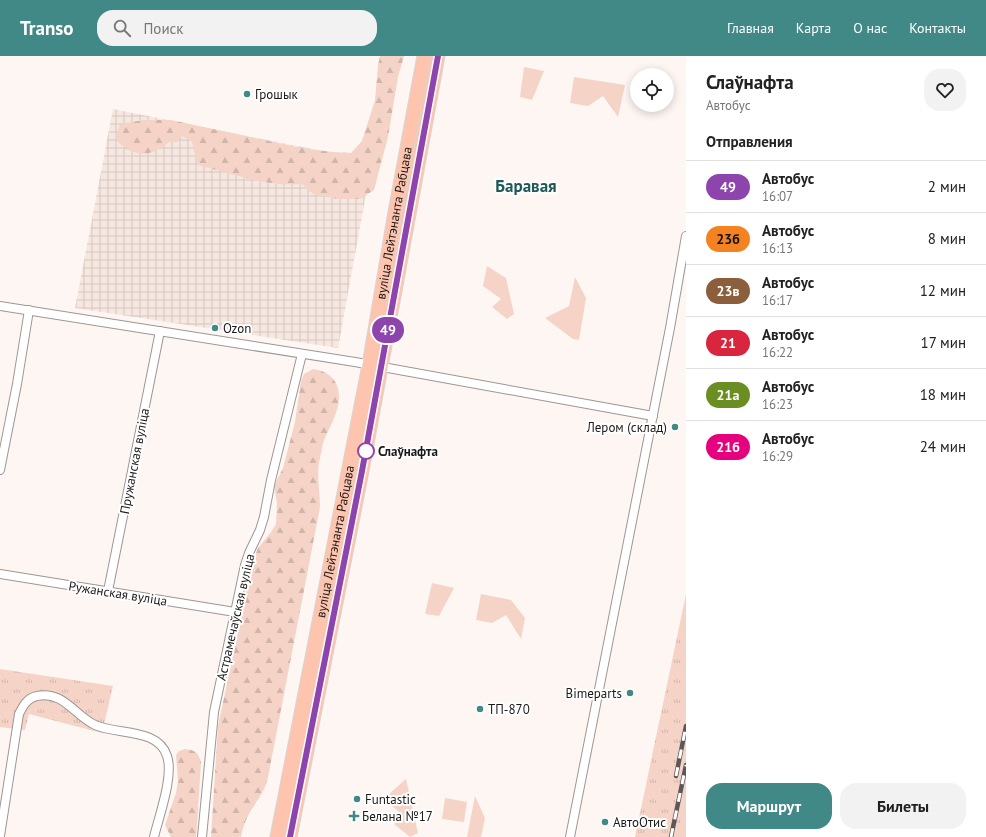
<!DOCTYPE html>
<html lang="ru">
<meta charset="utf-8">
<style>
body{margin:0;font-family:"PT Sans",sans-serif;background:#f2f2f2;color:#222;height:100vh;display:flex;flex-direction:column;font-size:15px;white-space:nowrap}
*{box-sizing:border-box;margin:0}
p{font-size:13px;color:#767676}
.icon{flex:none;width:22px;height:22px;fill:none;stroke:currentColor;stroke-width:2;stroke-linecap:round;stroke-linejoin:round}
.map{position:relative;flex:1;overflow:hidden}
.sheet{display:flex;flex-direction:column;background:#fff;width:300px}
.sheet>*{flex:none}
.badge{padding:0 8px;border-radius:13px;font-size:14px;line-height:26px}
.tools{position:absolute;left:630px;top:12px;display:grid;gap:8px}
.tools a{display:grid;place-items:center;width:44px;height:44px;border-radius:50%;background:#fff;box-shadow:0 2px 10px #0003;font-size:20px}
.map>.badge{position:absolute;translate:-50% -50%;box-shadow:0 0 0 2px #fff}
h2{padding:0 20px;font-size:15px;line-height:36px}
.round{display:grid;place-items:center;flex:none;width:42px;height:42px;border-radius:16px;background:#f2f2f2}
.headline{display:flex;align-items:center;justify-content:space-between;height:68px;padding:0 20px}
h1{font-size:19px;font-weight:800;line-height:30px}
.cta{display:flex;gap:8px;margin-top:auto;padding:8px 20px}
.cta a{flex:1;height:46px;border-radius:16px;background:#418987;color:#fff;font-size:16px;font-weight:800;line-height:46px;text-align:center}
.cta a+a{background:#f2f2f2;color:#222}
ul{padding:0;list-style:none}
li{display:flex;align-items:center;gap:12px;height:52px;padding:0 20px;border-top:1px solid #e0e0e0}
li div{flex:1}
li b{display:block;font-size:15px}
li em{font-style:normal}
li .badge{min-width:44px;font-weight:700;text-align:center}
header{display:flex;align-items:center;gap:24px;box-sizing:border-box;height:56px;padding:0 20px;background:#418987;color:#fff}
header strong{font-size:19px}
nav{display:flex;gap:22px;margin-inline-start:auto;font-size:14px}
.search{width:280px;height:36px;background:#f2f2f2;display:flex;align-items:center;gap:10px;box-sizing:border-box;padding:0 14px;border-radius:16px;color:#767676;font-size:15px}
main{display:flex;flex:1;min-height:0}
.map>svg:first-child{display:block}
.industrial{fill:url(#industrial-grid)}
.grass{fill:url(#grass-tufts)}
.forest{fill:url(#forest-firs)}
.park{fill:#f5d4c7}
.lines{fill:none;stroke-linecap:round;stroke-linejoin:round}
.minor-casing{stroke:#9d9693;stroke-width:10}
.trunk-casing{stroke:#d6d6d5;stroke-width:15}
.minor{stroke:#fff;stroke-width:8}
.trunk{stroke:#fec4ae;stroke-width:13}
.rail-casing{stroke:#5d5857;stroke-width:4.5}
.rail{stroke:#fff;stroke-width:3;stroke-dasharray:9;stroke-linecap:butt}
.line-casing{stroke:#fff;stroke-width:9}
.line{stroke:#8e44ad;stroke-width:6}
.poi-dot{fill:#418987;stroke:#fff;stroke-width:1.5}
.stop-dot{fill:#fff;stroke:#8e44ad;stroke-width:2}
.labels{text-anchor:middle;stroke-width:4;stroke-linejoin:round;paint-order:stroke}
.poi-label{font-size:13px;fill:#1c1918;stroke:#fff;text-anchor:start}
.street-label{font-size:13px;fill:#1c1918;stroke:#fff}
.stop-label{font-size:13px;font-weight:bold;fill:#1c1918;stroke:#fff;text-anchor:start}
.district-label{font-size:17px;font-weight:bold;fill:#1f5a59;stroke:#fff}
</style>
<header>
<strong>Transo</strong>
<div class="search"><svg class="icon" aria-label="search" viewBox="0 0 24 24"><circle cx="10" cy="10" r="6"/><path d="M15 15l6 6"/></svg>Поиск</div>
<nav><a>Главная</a><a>Карта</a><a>О нас</a><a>Контакты</a></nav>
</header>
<main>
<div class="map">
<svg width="686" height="781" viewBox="0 0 686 781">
<defs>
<pattern id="industrial-grid" width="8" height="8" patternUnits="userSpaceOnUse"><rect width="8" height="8" fill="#f7e7e1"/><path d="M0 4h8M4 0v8" fill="none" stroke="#d3c6c0"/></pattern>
<pattern id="grass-tufts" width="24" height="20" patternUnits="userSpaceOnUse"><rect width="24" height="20" fill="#f5d4c7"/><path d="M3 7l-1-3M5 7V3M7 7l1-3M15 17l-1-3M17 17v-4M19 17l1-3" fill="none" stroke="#d1b5aa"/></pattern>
<pattern id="forest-firs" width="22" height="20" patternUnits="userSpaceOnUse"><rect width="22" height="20" fill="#f5d4c7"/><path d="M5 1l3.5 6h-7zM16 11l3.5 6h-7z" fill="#d1b5aa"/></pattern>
</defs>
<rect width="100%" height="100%" fill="#fef6f3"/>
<path class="industrial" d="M113,53L372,105L338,292L75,252Z"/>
<g class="grass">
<path d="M686,538V781H635Z"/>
<path d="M0,613L113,630L102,677L29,658L25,674L0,671Z"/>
</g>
<g class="forest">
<path d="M380,0H404L398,21L388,81L374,134L360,143H337L313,138L302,128C266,131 233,118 198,109L192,86L182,80L177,86H169C157,97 142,102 127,93C121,89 119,88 116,82L120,68L144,64H171L301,92L333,96L351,97L362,85L375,44L378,9Z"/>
<path d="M313,313C340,317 344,339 334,362C331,370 326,378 323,387C322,392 321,397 320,402C316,418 320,434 320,451L269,716C268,721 267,726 265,731C256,750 245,758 241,781H211L218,670L253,505L258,492L271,476L276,468L277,448L274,430L283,412L295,366L301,325L304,318Z"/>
<path d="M185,693C195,694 198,696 201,706L197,771L196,781H171L165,769L176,737L178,725L176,699L179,695Z"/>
</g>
<g class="park">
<path d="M524,11L544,15L532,44L520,41Z"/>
<path d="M574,21L625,29L618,61L603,40L588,50L570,47Z"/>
<path d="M487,210L506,222L514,258L507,263L492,251L501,243L483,230Z"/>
<path d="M575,221L586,242L579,284L573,283L545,262L569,250Z"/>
<path d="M432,527L454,532L439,560L425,558Z"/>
<path d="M481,538L511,544L525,562L521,583L506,559L492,567L476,564Z"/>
<path d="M406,723L418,777L410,781L394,768L403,759L387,746L389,738Z"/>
<path d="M475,740L485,762L481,781H467Z"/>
<path d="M445,742L467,746L464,766L442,763Z"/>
</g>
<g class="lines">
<defs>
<g id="minor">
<path d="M0,250L355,306L653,360"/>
<path d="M0,414L17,328L29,254"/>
<path d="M0,518L235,556"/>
<path d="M108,535L160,275"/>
<path d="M0,780L19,658C23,650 27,642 37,640C63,634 75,660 95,669C118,679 158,672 167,700C174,720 159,760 154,781"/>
<path d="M202,781L214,656L245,509L249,497L260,474L264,461L271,424L302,298"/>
<path d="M570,781L670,272L686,180"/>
</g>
<g id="trunk">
<path id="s1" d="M277,781L369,309L395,156L424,0"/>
<path d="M290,781L362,415L438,0"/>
</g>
</defs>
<use href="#minor" class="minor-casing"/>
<use href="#trunk" class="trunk-casing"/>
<use href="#minor" class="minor"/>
<use href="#trunk" class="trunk"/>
<defs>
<g id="rail">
<path d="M676,720L686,670"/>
<path d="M671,781L686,709"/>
</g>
</defs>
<use href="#rail" class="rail-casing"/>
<use href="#rail" class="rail"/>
</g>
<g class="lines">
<defs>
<path id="line" d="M290,781L362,415L438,0"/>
</defs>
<use href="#line" class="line-casing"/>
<use href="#line" class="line"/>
</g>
<g class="poi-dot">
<circle cx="247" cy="38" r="4"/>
<circle cx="215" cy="272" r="4"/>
<circle cx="675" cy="371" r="4"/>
<circle cx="630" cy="637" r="4"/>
<circle cx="480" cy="653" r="4"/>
<circle cx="357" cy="743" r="4"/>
<path d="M352 754h4v4h4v4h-4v4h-4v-4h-4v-4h4z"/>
<circle cx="605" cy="766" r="4"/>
</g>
<circle class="stop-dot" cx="366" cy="395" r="8"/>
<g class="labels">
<g class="poi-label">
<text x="255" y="43">Грошык</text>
<text x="223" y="277">Ozon</text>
<text x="667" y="376" text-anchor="end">Лером (склад)</text>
<text x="622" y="642" text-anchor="end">Bimeparts</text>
<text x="488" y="658">ТП-870</text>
<text x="365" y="748">Funtastic</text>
<text x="362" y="765">Белана №17</text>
<text x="613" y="771">АвтоОтис</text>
</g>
<g class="street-label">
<text dy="5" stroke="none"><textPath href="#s1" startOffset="625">вуліца Лейтэнанта Рабцава</textPath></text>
<text transform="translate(134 405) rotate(-79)" y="5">Пружанская вуліца</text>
<text dy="5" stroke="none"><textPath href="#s1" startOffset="301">вуліца Лейтэнанта Рабцава</textPath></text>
<text transform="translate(118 537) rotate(9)" y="5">Ружанская вуліца</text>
<text transform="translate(235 561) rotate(-77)" y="5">Астрамечаўская вуліца</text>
</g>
<g class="stop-label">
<text x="378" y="400">Слаўнафта</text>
</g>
<g class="district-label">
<text x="526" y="136">Баравая</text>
</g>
</g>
</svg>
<div class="tools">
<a><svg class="icon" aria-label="locate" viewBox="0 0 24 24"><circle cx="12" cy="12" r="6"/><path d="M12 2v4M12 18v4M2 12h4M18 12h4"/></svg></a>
</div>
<b class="badge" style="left:388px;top:274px;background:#8e44ad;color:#fff">49</b>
</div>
<section class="sheet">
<div class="headline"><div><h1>Слаўнафта</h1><p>Автобус</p></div><a class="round"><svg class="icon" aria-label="heart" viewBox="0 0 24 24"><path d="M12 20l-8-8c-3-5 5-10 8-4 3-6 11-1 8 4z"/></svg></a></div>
<h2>Отправления</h2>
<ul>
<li><span class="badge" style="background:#8e44ad;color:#fff">49</span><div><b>Автобус</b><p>16:07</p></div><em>2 мин</em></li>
<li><span class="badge" style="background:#f58220;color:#111">23б</span><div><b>Автобус</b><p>16:13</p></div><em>8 мин</em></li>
<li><span class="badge" style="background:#8b5e3c;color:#fff">23в</span><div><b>Автобус</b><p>16:17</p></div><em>12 мин</em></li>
<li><span class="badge" style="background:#d7263d;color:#fff">21</span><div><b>Автобус</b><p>16:22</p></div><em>17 мин</em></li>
<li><span class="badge" style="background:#6b8e23;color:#fff">21а</span><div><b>Автобус</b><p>16:23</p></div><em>18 мин</em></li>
<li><span class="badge" style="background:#e6007e;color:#fff">21б</span><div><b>Автобус</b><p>16:29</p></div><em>24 мин</em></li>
</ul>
<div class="cta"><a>Маршрут</a><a>Билеты</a></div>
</section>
</main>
